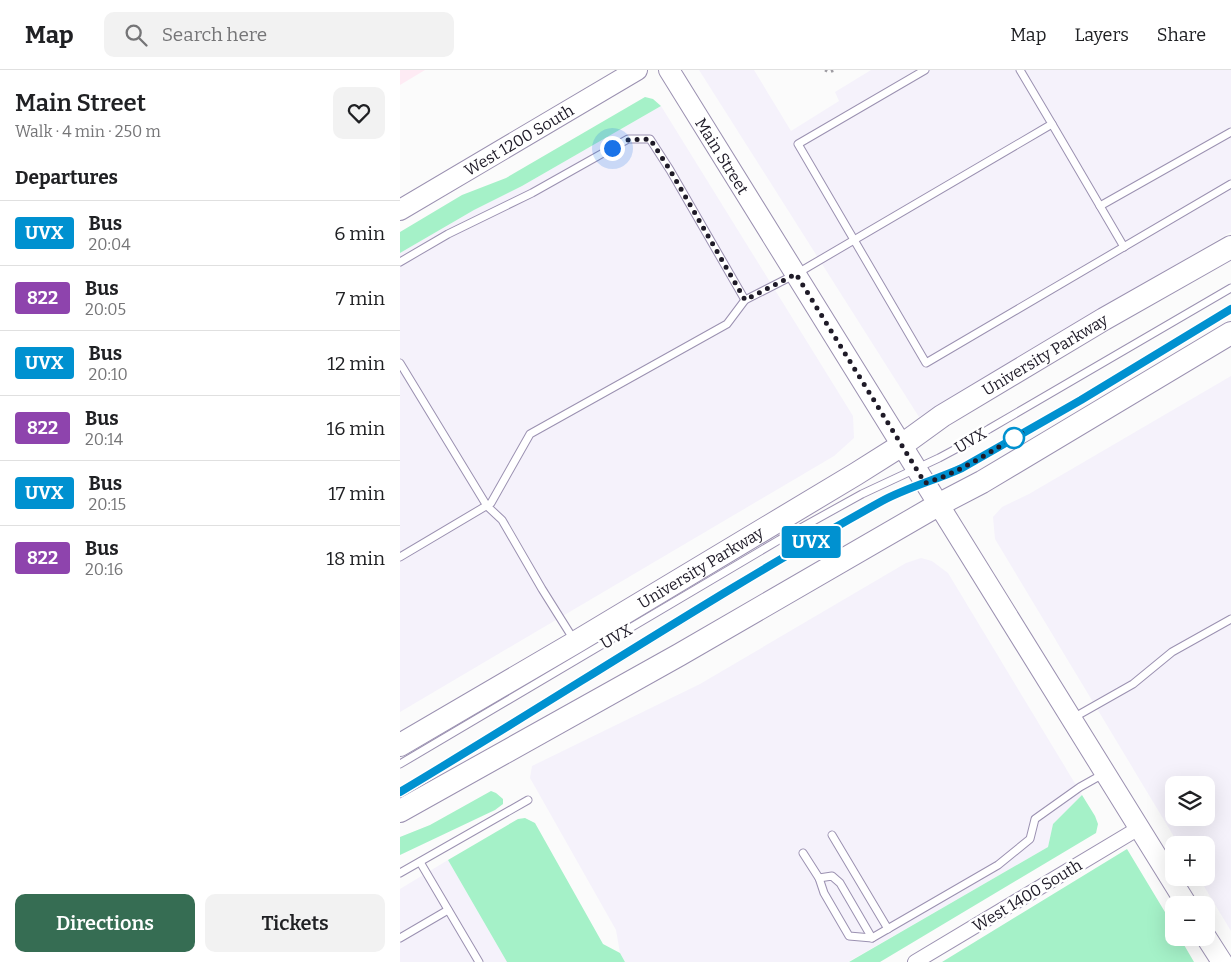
<!DOCTYPE html>
<meta charset="utf-8">
<style>
body{margin:0;font-family:Bitter,serif;background:#f2f2f2;color:#202124;height:100vh;display:flex;flex-direction:column;font-size:19px;white-space:nowrap}
*{box-sizing:border-box;margin:0}
p{font-size:16px;color:#757577}
.icon{flex:none;width:28px;height:28px;fill:none;stroke:currentColor;stroke-width:2;stroke-linecap:round;stroke-linejoin:round}
.map{position:relative;flex:1;overflow:hidden}
.drawer{display:flex;flex-direction:column;background:#fff;width:400px}
.drawer>*{flex:none}
.badge{padding:0 10px;border-radius:4px;font-size:18px;line-height:32px}
.fabs{position:absolute;left:765px;top:706px;display:grid;gap:10px}
.fabs a{display:grid;place-items:center;width:50px;height:50px;border-radius:10px;background:#fff;box-shadow:0 5px 20px #0002;font-size:25px}
.you{position:absolute;width:25px;height:25px;margin:-12px;border:4px solid #fff;border-radius:50%;background:#1a73e8;box-shadow:0 0 0 8px #1a73e833}
.map>.badge{position:absolute;translate:-50% -50%;box-shadow:0 0 0 2px #fff}
h2{padding:0 15px;font-size:19px;line-height:45px}
.round{display:grid;place-items:center;flex:none;width:52px;height:52px;border-radius:10px;background:#f2f2f2}
.overview{display:flex;align-items:center;justify-content:space-between;height:85px;padding:0 15px}
h1{font-size:24px;font-weight:600;line-height:38px}
.cta{display:flex;gap:10px;margin-top:auto;padding:10px 15px}
.cta a{flex:1;height:58px;border-radius:10px;background:#366d53;color:#fff;font-size:20px;font-weight:600;line-height:58px;text-align:center}
.cta a+a{background:#f2f2f2;color:#202124}
ul{padding:0;list-style:none}
li{display:flex;align-items:center;gap:15px;height:65px;padding:0 15px;border-top:1px solid #e0e0e0}
li div{flex:1}
li b{display:block;font-size:19px}
li em{font-style:normal}
li .badge{min-width:55px;font-weight:700;text-align:center}
header{display:flex;align-items:center;gap:30px;box-sizing:border-box;height:70px;padding:0 25px;background:#fff;border-bottom:1px solid #e0e0e0}
header strong{font-size:24px}
nav{display:flex;gap:28px;margin-inline-start:auto;font-size:18px}
.search{width:350px;height:45px;background:#f2f2f2;display:flex;align-items:center;gap:12px;box-sizing:border-box;padding:0 18px;border-radius:10px;color:#757577;font-size:19px}
main{display:flex;flex:1;min-height:0}
.map>svg:first-child{display:block}
.built{fill:#f5f2fb;fill-rule:evenodd}
.education{fill:#feebf4}
.green{fill:#a5f1c8}
.lines{fill:none;stroke-linecap:round;stroke-linejoin:round}
.lane-casing{stroke:#9b91b1;stroke-width:9}
.street-casing{stroke:#9b91b1;stroke-width:16}
.secondary-casing{stroke:#9b91b1;stroke-width:22}
.primary-casing{stroke:#9b91b1;stroke-width:24}
.path{stroke:#9f9da3;stroke-width:3;stroke-dasharray:2.5 4;stroke-linecap:butt}
.lane{stroke:#fff;stroke-width:7}
.street{stroke:#fff;stroke-width:14}
.secondary{stroke:#fff;stroke-width:20}
.primary{stroke:#fff;stroke-width:22}
.line-casing{stroke:#fff;stroke-width:11}
.line{stroke:#0091d0;stroke-width:8}
.walk{stroke:#1f1b28;stroke-width:5;stroke-dasharray:0 9}
.stop-dot{fill:#fff;stroke:#0091d0;stroke-width:2.5}
.labels{text-anchor:middle;stroke-width:5;stroke-linejoin:round;paint-order:stroke}
.street-label{font-size:16px;fill:#1f1b28;stroke:#fff}
</style>
<header>
<strong>Map</strong>
<div class="search"><svg class="icon" aria-label="search" viewBox="0 0 24 24"><circle cx="10" cy="10" r="6"/><path d="M15 15l6 6"/></svg>Search here</div>
<nav><a>Map</a><a>Layers</a><a>Share</a></nav>
</header>
<main>
<section class="drawer">
<div class="overview"><div><h1>Main Street</h1><p>Walk · 4 min · 250 m</p></div><a class="round"><svg class="icon" aria-label="heart" viewBox="0 0 24 24"><path d="M12 20l-8-8c-3-5 5-10 8-4 3-6 11-1 8 4z"/></svg></a></div>
<h2>Departures</h2>
<ul>
<li><span class="badge" style="background:#0091d0;color:#fff">UVX</span><div><b>Bus</b><p>20:04</p></div><em>6 min</em></li>
<li><span class="badge" style="background:#8e44ad;color:#fff">822</span><div><b>Bus</b><p>20:05</p></div><em>7 min</em></li>
<li><span class="badge" style="background:#0091d0;color:#fff">UVX</span><div><b>Bus</b><p>20:10</p></div><em>12 min</em></li>
<li><span class="badge" style="background:#8e44ad;color:#fff">822</span><div><b>Bus</b><p>20:14</p></div><em>16 min</em></li>
<li><span class="badge" style="background:#0091d0;color:#fff">UVX</span><div><b>Bus</b><p>20:15</p></div><em>17 min</em></li>
<li><span class="badge" style="background:#8e44ad;color:#fff">822</span><div><b>Bus</b><p>20:16</p></div><em>18 min</em></li>
</ul>
<div class="cta"><a>Directions</a><a>Tickets</a></div>
</section>
<div class="map">
<svg width="831" height="892" viewBox="0 0 831 892">
<rect width="100%" height="100%" fill="#fbfbfb"/>
<g class="built">
<path d="M299,0H354L391,61L439,31L435,22L471,0H831V162L519,347Z"/>
<path d="M261,36L453,346L454,368L434,386L0,642V183L74,140L122,116Z"/>
<path d="M831,306V861L799,808H806V775H779L595,469L593,447L602,437L629,424ZM774,715H806V748H774Z"/>
<path d="M521,488L532,491L548,503L682,725L653,754L648,777L448,892H225L220,883L216,860L130,708L132,696L300,614L506,493Z"/>
<path d="M48,790L107,892H0V819Z"/>
</g>
<path class="education" d="M0,0H25L0,15Z"/>
<g class="green">
<path d="M245,27L253,29L261,36L122,116L74,140L0,183V162L62,125L106,108Z"/>
<path d="M91,721L96,723L103,729V734L95,740L0,785V767L30,755Z"/>
<path d="M682,725L695,746L698,754L696,763L480,892H449L648,777L653,754Z"/>
<path d="M125,748L135,753L203,874L220,883L225,892H107L48,790L118,749Z"/>
<path d="M727,779L774,857V868H780L794,892H542Z"/>
</g>
<g class="lines">
<defs>
<g id="lane">
<path d="M525,0L398,74L526,293L831,114"/>
<path d="M652,54L724,177"/>
<path d="M700,136L831,62"/>
<path d="M0,192L48,164L132,123L228,69H250L270,100L345,230"/>
<path d="M0,293L87,436L102,450L142,519L174,570"/>
<path d="M0,487L91,433L130,364L327,254L345,230L396,204L652,54L620,0"/>
<path d="M673,648L733,614L772,582L831,549"/>
<path d="M0,694L379,470L462,424L539,388L567,373L589,359L831,218"/>
<path d="M0,722C162,626 318,523 482,431C508,416 536,411 562,398L681,330L831,239"/>
<path d="M432,765L488,859"/>
<path d="M403,783L419,808L424,823L449,866L472,868L598,795L630,769L635,749L680,717L705,703"/>
<path d="M20,792L79,892"/>
<path d="M0,803L128,730"/>
<path d="M419,808L432,806L440,813L472,868"/>
<path d="M0,868L48,840"/>
</g>
<path id="street" d="M515,892L739,758"/>
<g id="secondary">
<path id="s1" d="M269,0L787,835"/>
<path id="s2" d="M0,140L237,0"/>
<path d="M806,867L822,892"/>
</g>
<g id="primary">
<path id="s3" d="M0,675L176,572L456,404L502,375L542,346L704,249L831,177"/>
<path d="M0,741L279,585L538,435L582,412L831,263"/>
</g>
</defs>
<use href="#lane" class="lane-casing"/>
<use href="#street" class="street-casing"/>
<use href="#secondary" class="secondary-casing"/>
<use href="#primary" class="primary-casing"/>
<path class="path" d="M425,0L429,2L435,0"/>
<use href="#lane" class="lane"/>
<use href="#street" class="street"/>
<use href="#secondary" class="secondary"/>
<use href="#primary" class="primary"/>
</g>
<g class="lines">
<defs>
<path id="line" d="M0,722C161,626 318,522 482,431C508,417 536,410 562,398L681,330L831,239"/>
</defs>
<use href="#line" class="line-casing"/>
<use href="#line" class="line"/>
<path class="walk" d="M212,78L228,70L250,69L270,100L345,230L396,204L525,413C560,403 591,381 622,363L614,368"/>
</g>
<circle class="stop-dot" cx="614" cy="368" r="10"/>
<g class="labels">
<g class="street-label">
<text dy="6" stroke="none"><textPath href="#s2" startOffset="138">West 1200 South</textPath></text>
<text dy="6" stroke="none"><textPath href="#s1" startOffset="101">Main Street</textPath></text>
<text dy="6" stroke="none"><textPath href="#s3" startOffset="754">University Parkway</textPath></text>
<text transform="translate(570 370) rotate(-31)" y="6">UVX</text>
<text dy="6" stroke="none"><textPath href="#s3" startOffset="349">University Parkway</textPath></text>
<text transform="translate(216 566) rotate(-30)" y="6">UVX</text>
<text transform="translate(627 825) rotate(-31)" y="6">West 1400 South</text>
</g>
</g>
</svg>
<div class="fabs">
<a><svg class="icon" aria-label="layers" viewBox="0 0 24 24"><path d="M12 4l9 5-9 5-9-5zM3 14l9 5 9-5"/></svg></a>
<a>+</a>
<a>−</a>
</div>
<div class="you" style="left:212px;top:78px"></div>
<b class="badge" style="left:411px;top:472px;background:#0091d0;color:#fff">UVX</b>
</div>
</main>
